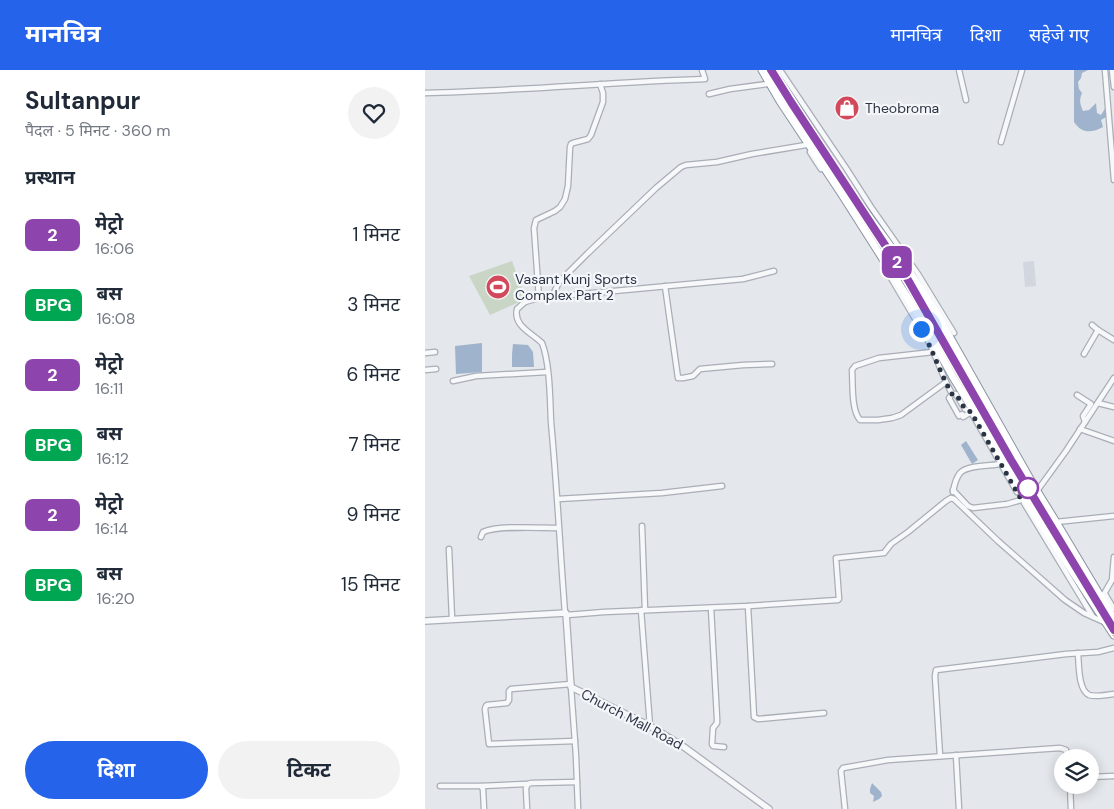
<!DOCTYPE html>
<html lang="hi">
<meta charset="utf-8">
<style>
body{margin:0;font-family:"DM Sans","Noto Sans Devanagari",sans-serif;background:#f2f2f3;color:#1f2937;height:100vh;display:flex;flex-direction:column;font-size:19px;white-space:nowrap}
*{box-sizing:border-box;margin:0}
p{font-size:16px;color:#747a83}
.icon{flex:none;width:28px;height:28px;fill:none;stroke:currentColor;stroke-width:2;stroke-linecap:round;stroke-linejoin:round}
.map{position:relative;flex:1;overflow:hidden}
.details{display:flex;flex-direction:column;background:#fff;width:425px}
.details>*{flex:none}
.badge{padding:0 10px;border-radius:8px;font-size:18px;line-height:32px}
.tools{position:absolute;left:629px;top:679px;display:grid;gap:10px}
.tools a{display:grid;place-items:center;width:45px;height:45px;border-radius:50%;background:#fff;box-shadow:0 2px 12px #0003;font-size:25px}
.you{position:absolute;width:25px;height:25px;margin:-12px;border:4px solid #fff;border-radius:50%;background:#1a73e8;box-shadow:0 0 0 8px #1a73e833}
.map>.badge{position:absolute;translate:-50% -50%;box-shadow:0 0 0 2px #fff}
h2{padding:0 25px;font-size:19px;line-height:45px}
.round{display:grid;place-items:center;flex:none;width:52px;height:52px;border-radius:26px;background:#f2f2f3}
.overview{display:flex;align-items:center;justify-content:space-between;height:85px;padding:0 25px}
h1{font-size:24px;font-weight:700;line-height:38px}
.button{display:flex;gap:10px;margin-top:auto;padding:10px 25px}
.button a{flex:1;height:58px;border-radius:30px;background:#2563eb;color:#fff;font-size:20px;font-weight:700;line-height:58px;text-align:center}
.button a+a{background:#f2f2f3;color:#1f2937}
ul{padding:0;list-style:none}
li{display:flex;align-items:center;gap:15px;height:70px;padding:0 25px}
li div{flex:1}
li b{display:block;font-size:19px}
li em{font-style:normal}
li .badge{min-width:55px;font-weight:700;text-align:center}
header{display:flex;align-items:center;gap:30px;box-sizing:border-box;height:70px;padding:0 25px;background:#2563eb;color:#fff}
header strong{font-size:24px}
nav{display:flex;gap:28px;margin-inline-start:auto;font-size:18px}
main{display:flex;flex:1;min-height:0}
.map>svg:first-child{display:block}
.built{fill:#d2d6de}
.pitch{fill:#c9d6c5}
.water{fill:#9fb4cc}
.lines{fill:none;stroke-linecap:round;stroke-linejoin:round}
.minor-casing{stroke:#a9aeb7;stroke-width:7}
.tertiary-casing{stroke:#a9aeb7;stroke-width:8}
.trunk-casing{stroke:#8b94a3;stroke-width:9}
.minor{stroke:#f7f8fa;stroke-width:4.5}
.tertiary{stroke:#f7f8fa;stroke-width:5.5}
.trunk{stroke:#fff;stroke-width:7}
.rail-casing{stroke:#7d8696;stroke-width:3}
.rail{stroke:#f4f6f9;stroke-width:1;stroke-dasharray:4;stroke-linecap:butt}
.line-casing{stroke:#fff;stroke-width:11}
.line{stroke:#8e44ad;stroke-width:8}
.walk{stroke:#2b3445;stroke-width:5;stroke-dasharray:0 9}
.stop-dot{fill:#fff;stroke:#8e44ad;stroke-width:2.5}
.labels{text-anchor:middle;stroke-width:4.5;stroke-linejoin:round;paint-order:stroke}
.poi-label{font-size:14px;fill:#2b3445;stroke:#f4f6f9;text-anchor:start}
.street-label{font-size:14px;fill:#2b3445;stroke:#f4f6f9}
</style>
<header>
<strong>मानचित्र</strong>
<nav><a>मानचित्र</a><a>दिशा</a><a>सहेजे गए</a></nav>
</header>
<main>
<section class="details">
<div class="overview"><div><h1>Sultanpur</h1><p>पैदल · 5 मिनट · 360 m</p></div><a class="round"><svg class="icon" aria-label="heart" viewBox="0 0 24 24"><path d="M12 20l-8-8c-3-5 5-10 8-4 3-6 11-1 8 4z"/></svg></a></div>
<h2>प्रस्थान</h2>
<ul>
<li><span class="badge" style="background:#8e44ad;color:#fff">2</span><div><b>मेट्रो</b><p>16:06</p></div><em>1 मिनट</em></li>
<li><span class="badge" style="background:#00a651;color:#fff">BPG</span><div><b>बस</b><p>16:08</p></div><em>3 मिनट</em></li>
<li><span class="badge" style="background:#8e44ad;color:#fff">2</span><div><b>मेट्रो</b><p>16:11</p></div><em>6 मिनट</em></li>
<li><span class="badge" style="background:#00a651;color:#fff">BPG</span><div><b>बस</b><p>16:12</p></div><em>7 मिनट</em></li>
<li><span class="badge" style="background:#8e44ad;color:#fff">2</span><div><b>मेट्रो</b><p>16:14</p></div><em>9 मिनट</em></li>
<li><span class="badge" style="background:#00a651;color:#fff">BPG</span><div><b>बस</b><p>16:20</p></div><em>15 मिनट</em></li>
</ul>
<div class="button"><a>दिशा</a><a>टिकट</a></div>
</section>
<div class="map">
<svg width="689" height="739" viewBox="0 0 689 739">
<rect width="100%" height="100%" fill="#e4e7ec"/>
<path class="built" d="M609,191L611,216L600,217L598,192Z"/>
<path class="pitch" d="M87,191L101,229L65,245L44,206Z"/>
<g class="water">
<path d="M649,0H663L657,3L656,8L653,12L654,19L657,23C654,30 655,34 658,41L664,40L671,33L672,43L676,45L681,37V47L676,50L678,57C667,63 657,64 649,52Z"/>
<path d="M80,215L83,223L68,229L65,220Z"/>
<path d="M57,273V302L31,304L30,276Z"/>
<path d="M88,274L103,275L108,282L109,297H87V284Z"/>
<path d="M541,371L553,390L547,394L536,375Z"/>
<path d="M447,713L456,722L457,726L454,729L448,732L449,726L445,723V719Z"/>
</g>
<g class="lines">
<defs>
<g id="minor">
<path d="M355,0L421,98L446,137L493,204L529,263"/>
<path d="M534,0L541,30"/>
<path d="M680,0L689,110"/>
<path d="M687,0L689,17"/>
<path d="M0,23C93,21 187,12 280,9L277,0"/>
<path d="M284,24L305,19L342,14"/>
<path d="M576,72L597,0"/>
<path d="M385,82L396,99"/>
<path d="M460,198L505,274L521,312L527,324L524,328L534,346L537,344L538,347L546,342L592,422"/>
<path d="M240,216L253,308H258L268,306L275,299L318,295L347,294"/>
<path d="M127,227L134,212L163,183L231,118L256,97L261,95L292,92L327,84L381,75"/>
<path d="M114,228L109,158L111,150L130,141L135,137L140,129L143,116L145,77L146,74L148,73L163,69L166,65L178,32V23L175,14"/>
<path d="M667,255L673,260L689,270"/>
<path d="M508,282L454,288L430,296L427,300C428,313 426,340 435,350H453L467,348L476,345L521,312"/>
<path d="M0,283L10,282"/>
<path d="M659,284L673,260"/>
<path d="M0,300L11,299"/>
<path d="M28,311L51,306L122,302"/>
<path d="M527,324H531L540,339L546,342"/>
<path d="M652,325L666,334L658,346L660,352"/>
<path d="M673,333L689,337"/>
<path d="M655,359L689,371"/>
<path d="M528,420L543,436L548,438L582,434L600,429"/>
<path d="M612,421L641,381L689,308"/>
<path d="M528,422C529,416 531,408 535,403C542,395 565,396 576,394"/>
<path d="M133,429L237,423L297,416"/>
<path d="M599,433L668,547"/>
<path d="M631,452L689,446"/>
<path d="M217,456L220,540"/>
<path d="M56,467L58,462C73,455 115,458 133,458"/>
<path d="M24,479L27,549"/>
<path d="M680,524L689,539"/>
<path d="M676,529L687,510L689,487"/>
<path d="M323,536L329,647L333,649L399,643"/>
<path d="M286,538L292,648V653L288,658L287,674L288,676L299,677"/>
<path d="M216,540L225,656"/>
<path d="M140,543C135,479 132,416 126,352C125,330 125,293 117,273C107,263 88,256 92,239L100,232L114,228L318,209L349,201"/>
<path d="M142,545L179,542L323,536L413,530L414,529L411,488L459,483L466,474L483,462L521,431L526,428L529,429L573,471L640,530L659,543L679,552"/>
<path d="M653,583C654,594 653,620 664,625C670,627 683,625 689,624"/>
<path d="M146,614L86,619L84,621V630L82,633L62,635L61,636L60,639L64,674L150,671"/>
<path d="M146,617L151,686L153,739"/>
<path d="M531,685L534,739"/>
<path d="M515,686L510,606L511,600L641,584L673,582L689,578"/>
<path d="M665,707L689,706"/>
<path d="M645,715L646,739"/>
<path d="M15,716H56L58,719L59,739"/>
<path d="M56,716L101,714"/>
<path d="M102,739L101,718L103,714L106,713L152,712"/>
<path d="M420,739L416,701L418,698L463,690L635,678L641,680L643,688"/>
</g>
<path id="tertiary" d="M0,551L141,543L146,617L225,656L259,677L344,739"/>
<g id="trunk">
<path d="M337,0L355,31L416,123L493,244L528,307L565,368L600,429L689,565"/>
<path d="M348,0L423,118L488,207L510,241L610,418L631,452L689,549"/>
</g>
</defs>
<use href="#minor" class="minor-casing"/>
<use href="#tertiary" class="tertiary-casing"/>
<use href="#trunk" class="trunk-casing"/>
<use href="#minor" class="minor"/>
<use href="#tertiary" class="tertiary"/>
<use href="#trunk" class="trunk"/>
<defs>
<path id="rail" d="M344,0L364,34L488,222L573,372L689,565"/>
</defs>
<use href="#rail" class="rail-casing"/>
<use href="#rail" class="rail"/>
</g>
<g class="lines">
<defs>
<path id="line" d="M346,0L366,32L483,210L586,390L689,560"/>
</defs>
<use href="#line" class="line-casing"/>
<use href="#line" class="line"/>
<path class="walk" d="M496,259C508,280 515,303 527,324H531L540,339L546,342L596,429L600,428L603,418"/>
</g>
<defs>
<symbol id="shop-disc" viewBox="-11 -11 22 22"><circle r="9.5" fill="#d1495b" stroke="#f4f6f9"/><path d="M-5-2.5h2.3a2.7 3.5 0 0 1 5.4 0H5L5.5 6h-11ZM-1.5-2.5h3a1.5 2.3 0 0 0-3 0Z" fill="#fff"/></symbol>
<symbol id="stadium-disc" viewBox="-11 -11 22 22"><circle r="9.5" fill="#d1495b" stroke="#f4f6f9"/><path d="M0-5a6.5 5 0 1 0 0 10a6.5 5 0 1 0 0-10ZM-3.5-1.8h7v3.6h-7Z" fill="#fff"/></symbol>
</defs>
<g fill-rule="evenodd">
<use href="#shop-disc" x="408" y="24" width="28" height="28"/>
<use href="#stadium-disc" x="59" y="203" width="28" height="28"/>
</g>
<circle class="stop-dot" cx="603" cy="418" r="10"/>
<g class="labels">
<g class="poi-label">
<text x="440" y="43">Theobroma</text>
<text x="90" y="214">Vasant Kunj Sports<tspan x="90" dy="16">Complex Part 2</tspan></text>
</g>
<g class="street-label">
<text transform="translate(207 649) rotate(28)" y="5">Church Mall Road</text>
</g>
</g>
</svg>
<div class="tools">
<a><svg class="icon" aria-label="layers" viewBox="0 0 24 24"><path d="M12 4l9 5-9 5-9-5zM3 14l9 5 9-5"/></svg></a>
</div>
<div class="you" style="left:496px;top:259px"></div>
<b class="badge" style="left:472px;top:192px;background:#8e44ad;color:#fff">2</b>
</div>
</main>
